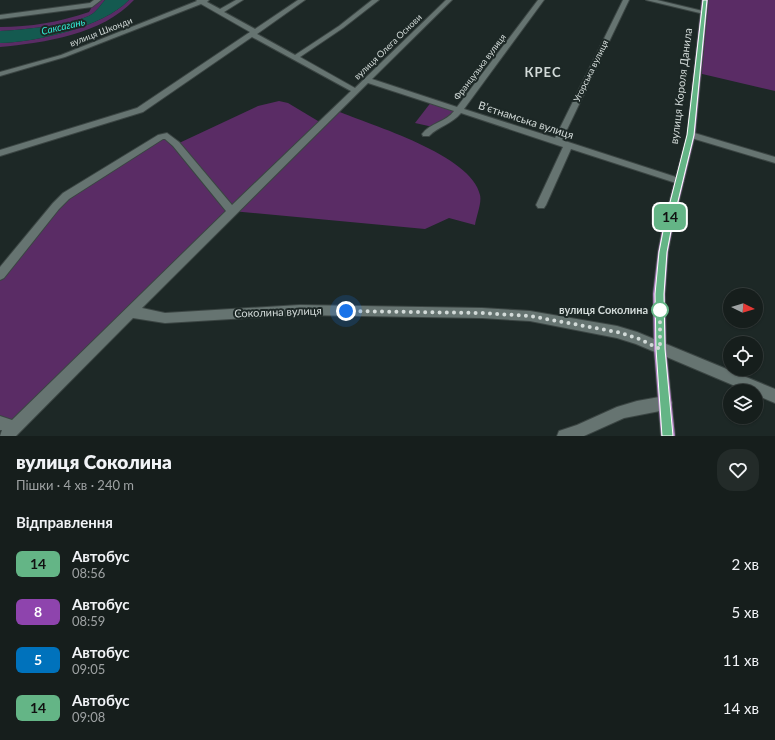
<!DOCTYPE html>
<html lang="uk">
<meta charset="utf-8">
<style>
body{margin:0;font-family:Lato,sans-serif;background:#232b29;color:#f1f3f6;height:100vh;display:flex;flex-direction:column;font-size:15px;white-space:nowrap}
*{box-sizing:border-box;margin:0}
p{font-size:13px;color:#9ea2a3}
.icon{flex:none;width:22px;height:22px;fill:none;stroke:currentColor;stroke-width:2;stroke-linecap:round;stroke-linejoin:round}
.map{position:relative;height:436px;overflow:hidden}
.panel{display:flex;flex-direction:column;background:#161e1c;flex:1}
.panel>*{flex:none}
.badge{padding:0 8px;border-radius:6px;font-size:14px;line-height:26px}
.needle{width:26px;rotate:95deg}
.buttons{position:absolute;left:723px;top:288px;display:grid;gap:8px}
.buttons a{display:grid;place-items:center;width:40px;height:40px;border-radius:50%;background:#161e1c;box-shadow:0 1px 3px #0004,0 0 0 1px #353c3b;font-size:20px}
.you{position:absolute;width:20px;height:20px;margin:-10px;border:3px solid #fff;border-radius:50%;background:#1a73e8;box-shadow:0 0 0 6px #1a73e833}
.map>.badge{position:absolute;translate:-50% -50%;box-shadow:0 0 0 2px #fff}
h2{padding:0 16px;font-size:15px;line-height:36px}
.round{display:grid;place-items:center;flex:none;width:42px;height:42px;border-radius:16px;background:#232b29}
.summary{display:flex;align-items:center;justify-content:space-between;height:68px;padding:0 16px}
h1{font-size:19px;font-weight:800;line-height:30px}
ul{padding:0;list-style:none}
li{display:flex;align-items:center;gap:12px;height:48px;padding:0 16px}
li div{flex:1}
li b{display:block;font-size:15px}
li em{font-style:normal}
li .badge{min-width:44px;font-weight:700;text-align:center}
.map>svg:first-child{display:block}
.green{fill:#5a2c65}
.water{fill:#145a50}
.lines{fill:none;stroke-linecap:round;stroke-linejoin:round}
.minor-casing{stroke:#3b4543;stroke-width:2}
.major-casing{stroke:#3b4543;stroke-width:2}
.minor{fill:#667471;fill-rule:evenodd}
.major{fill:#b181c3;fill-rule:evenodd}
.line{fill:#64b586;stroke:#fff}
.walk{stroke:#d2dad8;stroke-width:4;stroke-dasharray:0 7.2}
.stop-dot{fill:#fff;stroke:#64b586;stroke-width:2}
.labels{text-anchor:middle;stroke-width:4;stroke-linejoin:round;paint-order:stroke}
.far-street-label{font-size:9px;fill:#d2dad8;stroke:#1d2826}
.far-water-label{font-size:10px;font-style:italic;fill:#31ebd3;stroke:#1d2826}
.street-label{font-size:11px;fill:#d2dad8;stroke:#1d2826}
.stop-label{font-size:11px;font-weight:bold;fill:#d2dad8;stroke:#1d2826;text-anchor:end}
.far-district-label{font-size:13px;font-weight:bold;letter-spacing:1px;fill:#d2dad8;stroke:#1d2826}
</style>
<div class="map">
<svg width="775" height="436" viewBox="0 0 775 436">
<rect width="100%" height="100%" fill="#1d2826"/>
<g class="green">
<path d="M98,0H105C101,4 97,11 92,14C76,25 21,30 0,31V27C30,27 60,22 89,12L93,5Z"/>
<path d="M129,0H134C103,34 44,43 0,47V43C37,42 103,27 129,0Z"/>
<path d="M705,0H775V91L698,73Z"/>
<path d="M279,101L288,103L323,124L337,111C371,125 472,155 480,195C482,203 476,217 475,225L449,218L425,229L232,211L14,428L0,423V275L56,206L167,136L177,144L258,106Z"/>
<path d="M432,101L459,110L433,127L415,123Z"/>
</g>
<path class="water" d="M105,0H129C103,27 37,42 0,43V31C21,30 75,25 92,14C97,11 101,4 105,0Z"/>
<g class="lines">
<defs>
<g id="minor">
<path d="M94,0H101L92,7L0,19V15L90,3Z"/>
<path d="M196,0H209L207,2L220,9L236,0H243L224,12L255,29L298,0H305L257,34L295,55L339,26L372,0H379L343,28L300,57L355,88L446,0H452L372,79L457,107L538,0H544L464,109L555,138L623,0H629L562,140L682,179L684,181L679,184L571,149L546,205L544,208H538L536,205L563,147L461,113C452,124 439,126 429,136H423L422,134C430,123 446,122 454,111L368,83L142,308L165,313L300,305L482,308L530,311L617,326L637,332L775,389V403L756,395V391H747L636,344L617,338L530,321L482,318L300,315L165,323L133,318L16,436H0L2,430H0V416L12,420L226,211L173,146L165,139H163L69,199L59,209L4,278L0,280V267L53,203L63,193L158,135L167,133L179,142L232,205L351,91L252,37L143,112L0,156V150L137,108L250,32L201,4L65,57L0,76V72L61,55L197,1Z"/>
<path d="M646,0H657L707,12L704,14Z"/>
<path d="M691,132L775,157V163L688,137L687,135Z"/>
<path d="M665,396L670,398L672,403L670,408L665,410L624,418L584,436H557L559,431L577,425L617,407L637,401Z"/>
</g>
<path id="major" d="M702,0H708L695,135L673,226L668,252L665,294L666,349L675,436H661L654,349L653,294L658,252L663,226L687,135Z"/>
</defs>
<use href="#minor" class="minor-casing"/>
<use href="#major" class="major-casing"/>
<use href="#minor" class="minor"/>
<use href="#major" class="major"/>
</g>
<path class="line" d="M703,0H707L694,135L672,226L667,252L664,294L665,349L673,436H662L656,349L655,294L659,252L664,226L687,135Z"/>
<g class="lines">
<path class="walk" d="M346,311L482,313L530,316L617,332L637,338L660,349V307V310"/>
</g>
<circle class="stop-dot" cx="660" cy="310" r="8"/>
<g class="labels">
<g class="far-street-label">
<text transform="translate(101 32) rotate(-21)" y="3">вулиця Шконди</text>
<text transform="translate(388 47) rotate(-44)" y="3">вулиця Олега Основи</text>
<text transform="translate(480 67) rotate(-53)" y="3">Французька вулиця</text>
<text transform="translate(591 71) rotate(-64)" y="3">Угорська вулиця</text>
</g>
<g class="far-water-label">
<text transform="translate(63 26) rotate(-13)" y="4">Саксагань</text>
</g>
<g class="street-label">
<text transform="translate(681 86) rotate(-83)" y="4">вулиця Короля Данила</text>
<text transform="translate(526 120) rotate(18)" y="4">Вʼєтнамська вулиця</text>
<text transform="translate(278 312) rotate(-2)" y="4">Соколина вулиця</text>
</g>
<g class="stop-label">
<text x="648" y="314">вулиця Соколина</text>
</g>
<g class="far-district-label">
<text x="543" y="77">КРЕС</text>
</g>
</g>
</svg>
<div class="buttons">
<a><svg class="needle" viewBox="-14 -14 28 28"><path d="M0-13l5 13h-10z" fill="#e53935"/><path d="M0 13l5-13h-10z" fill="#9ea2a3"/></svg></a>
<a><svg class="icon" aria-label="locate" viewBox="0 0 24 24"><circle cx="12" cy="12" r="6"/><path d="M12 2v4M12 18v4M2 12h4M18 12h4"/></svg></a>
<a><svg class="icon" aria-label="layers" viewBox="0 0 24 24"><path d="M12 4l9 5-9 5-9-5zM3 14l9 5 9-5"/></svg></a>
</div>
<div class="you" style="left:346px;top:311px"></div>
<b class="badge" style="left:670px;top:217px;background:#64b586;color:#111">14</b>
</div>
<section class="panel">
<div class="summary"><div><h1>вулиця Соколина</h1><p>Пішки · 4 хв · 240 m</p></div><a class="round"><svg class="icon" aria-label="heart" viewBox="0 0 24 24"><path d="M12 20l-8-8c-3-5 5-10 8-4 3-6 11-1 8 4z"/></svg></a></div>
<h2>Відправлення</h2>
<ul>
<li><span class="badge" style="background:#64b586;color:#111">14</span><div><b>Автобус</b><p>08:56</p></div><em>2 хв</em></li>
<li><span class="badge" style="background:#8e44ad;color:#fff">8</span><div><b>Автобус</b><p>08:59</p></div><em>5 хв</em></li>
<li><span class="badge" style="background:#0072bc;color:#fff">5</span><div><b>Автобус</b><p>09:05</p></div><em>11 хв</em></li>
<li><span class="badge" style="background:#64b586;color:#111">14</span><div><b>Автобус</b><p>09:08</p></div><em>14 хв</em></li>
</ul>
</section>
